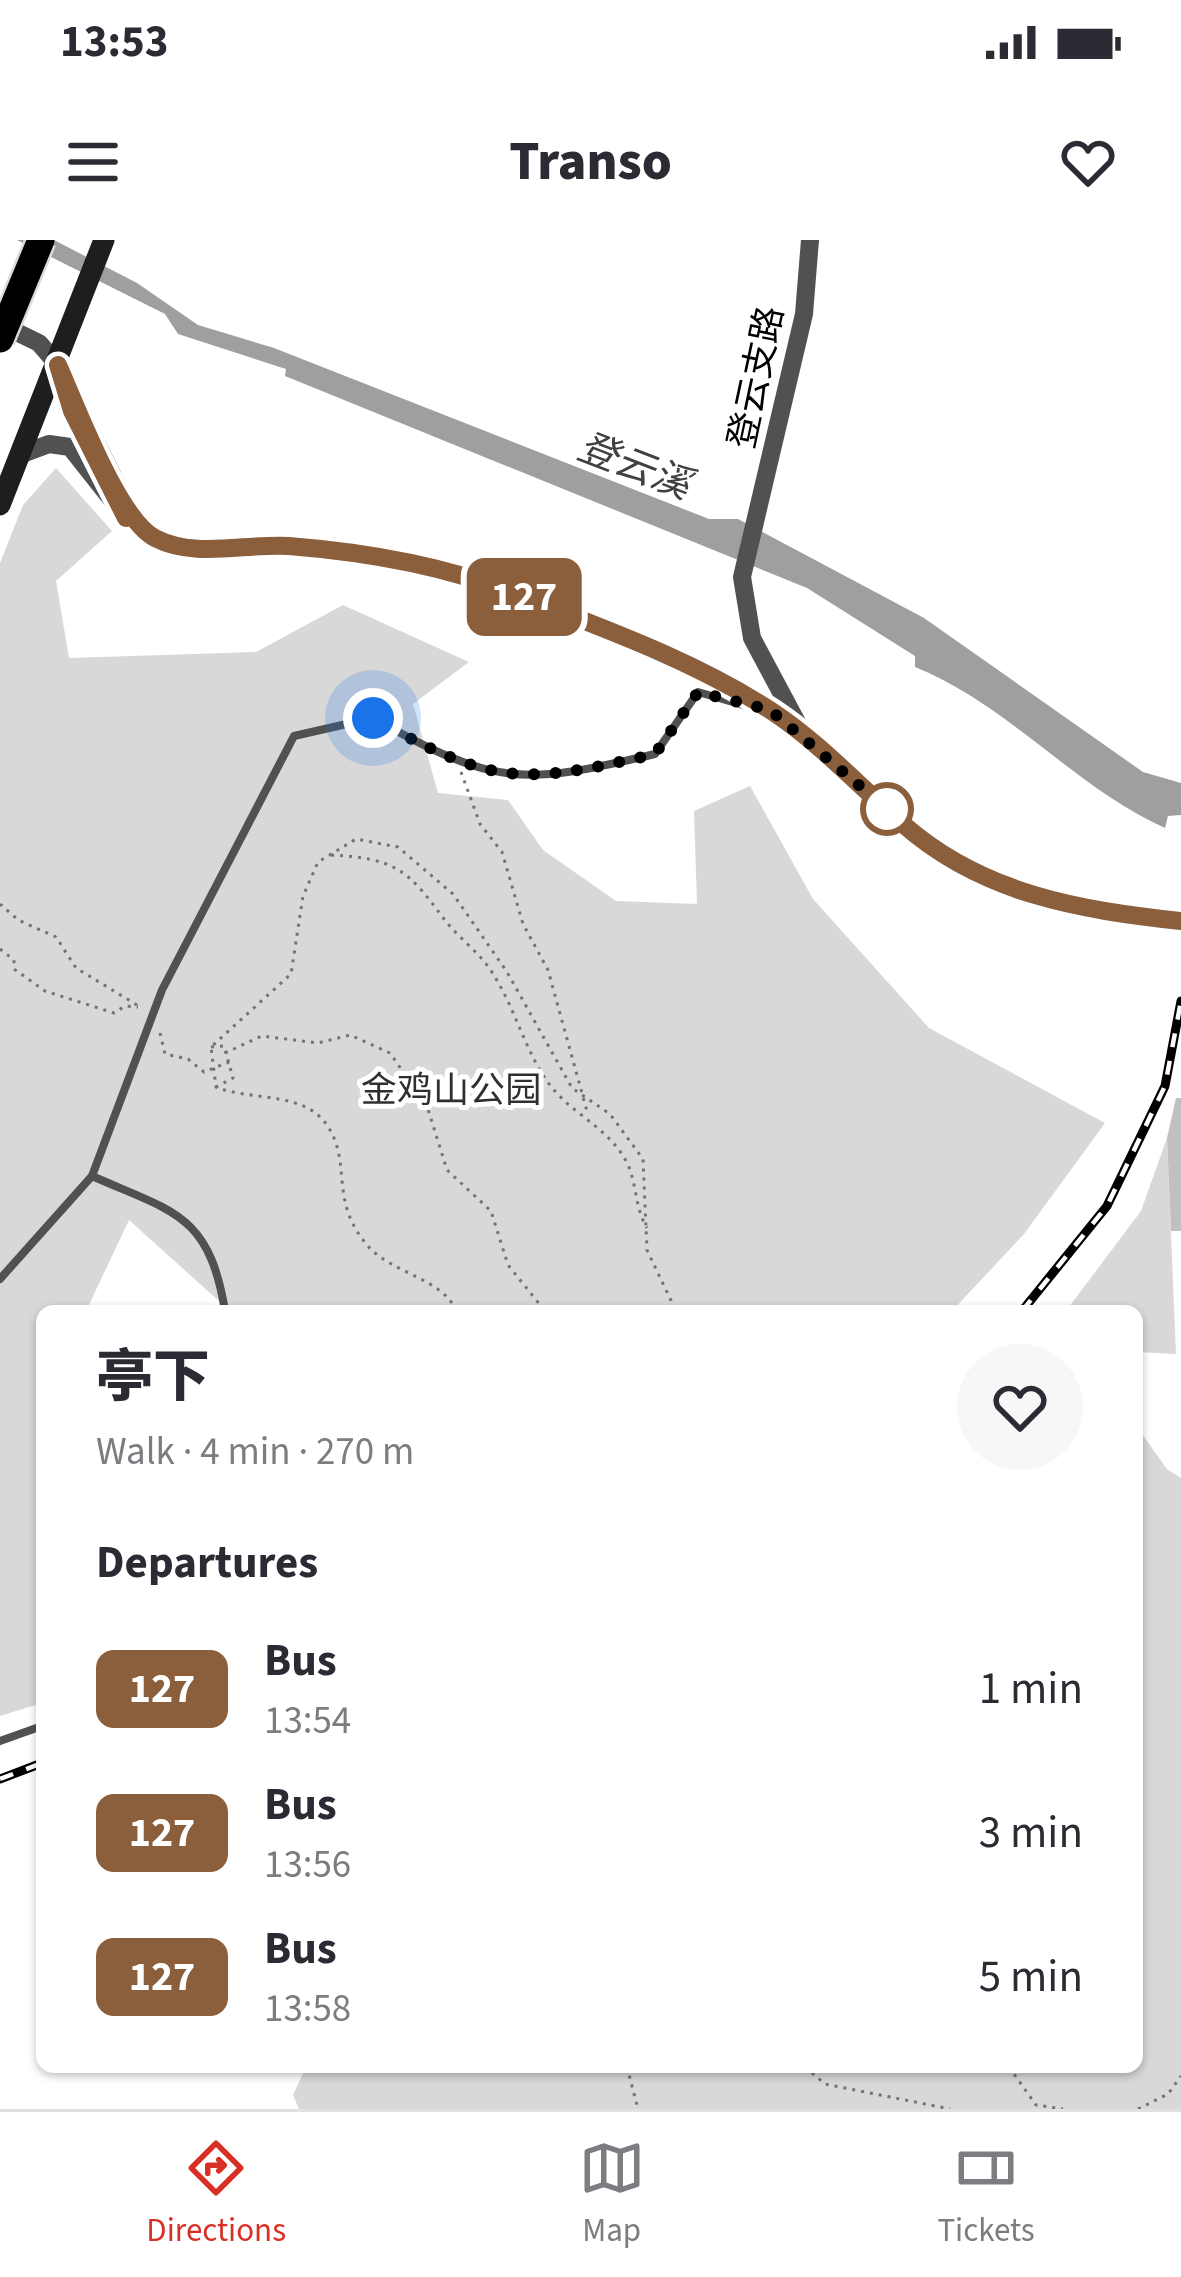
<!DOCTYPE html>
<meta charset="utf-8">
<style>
body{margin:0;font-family:"Source Sans 3","Noto Sans SC",sans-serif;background:#f7f7f7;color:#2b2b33;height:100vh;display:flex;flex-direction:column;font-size:45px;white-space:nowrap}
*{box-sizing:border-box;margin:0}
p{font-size:39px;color:#7c7c81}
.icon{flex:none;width:66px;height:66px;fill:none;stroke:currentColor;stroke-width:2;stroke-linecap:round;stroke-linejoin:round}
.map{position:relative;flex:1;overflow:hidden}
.details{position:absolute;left:36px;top:1065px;width:1107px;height:768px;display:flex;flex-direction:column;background:#fff;border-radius:18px;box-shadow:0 3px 9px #0004}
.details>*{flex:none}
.badge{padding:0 24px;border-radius:18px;font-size:42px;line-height:78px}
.you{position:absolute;width:60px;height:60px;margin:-30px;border:9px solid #fff;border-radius:50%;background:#1a73e8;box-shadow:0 0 0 18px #1a73e833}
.map>.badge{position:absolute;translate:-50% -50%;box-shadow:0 0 0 6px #fff}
h2{padding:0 60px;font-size:45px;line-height:108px}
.round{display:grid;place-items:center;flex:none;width:126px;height:126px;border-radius:63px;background:#f7f7f7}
.overview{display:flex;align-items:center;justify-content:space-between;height:204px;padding:0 60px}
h1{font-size:57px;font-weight:800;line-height:90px}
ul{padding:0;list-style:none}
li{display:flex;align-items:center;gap:36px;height:144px;padding:0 60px}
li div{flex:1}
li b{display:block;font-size:45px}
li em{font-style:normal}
li .badge{min-width:132px;font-weight:700;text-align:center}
.status{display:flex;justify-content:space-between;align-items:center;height:84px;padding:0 60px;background:#fff;direction:ltr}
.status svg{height:33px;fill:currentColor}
header{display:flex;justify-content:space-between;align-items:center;height:156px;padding:0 60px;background:#fff;font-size:54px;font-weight:800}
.tab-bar{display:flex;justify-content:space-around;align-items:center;height:168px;border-top:3px solid #e1e1e2;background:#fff;font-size:33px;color:#7c7c81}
.tab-bar a{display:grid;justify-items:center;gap:6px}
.tab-bar .active{color:#d93025}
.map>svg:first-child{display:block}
.green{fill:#d8d8d8}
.water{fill:#9f9f9f}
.building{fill:#c0c0c0}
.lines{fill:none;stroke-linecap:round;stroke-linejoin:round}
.path{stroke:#737373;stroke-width:3;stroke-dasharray:3 6;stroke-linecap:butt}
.service{stroke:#515151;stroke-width:8}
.tertiary{stroke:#515151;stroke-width:18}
.secondary{stroke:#1e1e1e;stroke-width:21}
.rail-casing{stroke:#000;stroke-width:9}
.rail{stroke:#fff;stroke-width:4.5;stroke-dasharray:14;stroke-linecap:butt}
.motorway-bridge-casing{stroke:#dbdbdb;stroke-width:32;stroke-linecap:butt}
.path-bridge{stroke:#737373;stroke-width:3;stroke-dasharray:3 6;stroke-linecap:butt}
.motorway-bridge{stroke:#000;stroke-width:27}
.line-casing{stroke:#fff;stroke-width:27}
.line{stroke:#8b5e3c;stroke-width:18}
.walk{stroke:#000;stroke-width:12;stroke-dasharray:0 21.6}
.stop-dot{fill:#fff;stroke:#8b5e3c;stroke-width:6}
.labels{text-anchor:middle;stroke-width:10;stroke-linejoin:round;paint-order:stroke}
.street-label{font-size:36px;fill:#000;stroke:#fff}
.park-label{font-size:36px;fill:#2f2f2f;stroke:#fff}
.water-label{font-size:39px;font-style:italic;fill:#404040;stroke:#fff}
</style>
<div class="status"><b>13:53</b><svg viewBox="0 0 49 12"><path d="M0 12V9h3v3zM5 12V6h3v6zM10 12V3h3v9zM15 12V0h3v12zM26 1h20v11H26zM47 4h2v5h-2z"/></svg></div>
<header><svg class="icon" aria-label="menu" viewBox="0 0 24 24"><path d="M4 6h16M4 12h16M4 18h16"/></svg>Transo<svg class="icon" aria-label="heart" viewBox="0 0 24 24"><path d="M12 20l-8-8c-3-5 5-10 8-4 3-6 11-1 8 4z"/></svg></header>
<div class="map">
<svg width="1181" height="1869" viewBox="0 0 1181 1869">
<rect width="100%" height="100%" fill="#fff"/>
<g class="green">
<path d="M56,228L112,291L56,341L69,418L256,412L343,365L469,422L413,464L438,553L508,560L543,610L616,661L697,664L694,571L750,546L813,659L929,788L1105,883L1024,994L952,1071H230L129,980L86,1071H42V1463L0,1476V323L23,265Z"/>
<path d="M1167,898L1176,1114L1137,1112V1071H1066L1141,971Z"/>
<path d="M1137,1187L1167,1229L1181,1238V1869H299L293,1855L306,1827H1137Z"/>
</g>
<path class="water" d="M17,0H54L137,43L198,85L274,108L709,279H738L924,378L1143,532L1181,543V575L1168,576L1165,588C1074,547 1009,465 915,427V416L807,348L285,136L286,129L178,94L165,74Z"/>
<path class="building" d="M1176,858H1181V991H1171L1167,898Z"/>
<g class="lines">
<g class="path">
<path d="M461,532L480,584L502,612L523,684L548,730L588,875"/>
<path d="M331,615C395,618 408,630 444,679C458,698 481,713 493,734C515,768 524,808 547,841C568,872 605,885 625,919C637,939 634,967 647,988"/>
<path d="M0,664L18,680L56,697L76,728L142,768"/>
<path d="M0,709L14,720V729L45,751L114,773L125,766L138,767"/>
<path d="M160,793L165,814L188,819L204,832L229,822"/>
<path d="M211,807L224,806L233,838L216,847"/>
<path d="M225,813L262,796L318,803L350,795L390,813L427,866L447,930L491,971L508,1025L545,1071"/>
<path d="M627,1827L638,1869"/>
<path d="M805,1827L825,1844L950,1869"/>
<path d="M1009,1827L1036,1865L1063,1869"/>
<path d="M1138,1869L1168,1854L1181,1836"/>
</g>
<g class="service">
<path d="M92,936L162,750L294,496L373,478C494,546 521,546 655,514L698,452L750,467"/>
<path d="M0,1039L92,936C173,972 209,973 225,1071"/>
<path d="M0,1501L42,1486"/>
</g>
<g class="tertiary">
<path d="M0,84L39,103L58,125L130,271L156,298L197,309L294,306L390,319L475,338L717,438L802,492L907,588L962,628L1051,662L1181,681"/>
<path d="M22,214L49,204L70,207L127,279"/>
<path d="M800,488L752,398L742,337L804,74L810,0"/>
</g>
<path class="secondary" d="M0,265L104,0"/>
<defs>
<g id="rail">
<path d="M1022,1071L1107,966L1165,846L1181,761"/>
<path d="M0,1539L42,1523"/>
</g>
</defs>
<use href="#rail" class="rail-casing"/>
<use href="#rail" class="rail"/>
<defs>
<path id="motorway-bridge" d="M0,99L41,0"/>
</defs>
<use href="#motorway-bridge" class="motorway-bridge-casing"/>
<path class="path-bridge" d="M456,1071C444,1039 391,1033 368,1006C328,960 353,924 327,885C304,851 250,861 216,847L211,807L291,734L303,656L318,622L356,599L398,607L453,654L507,732L572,848L610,874L643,919L647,1010L676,1071"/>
<use href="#motorway-bridge" class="motorway-bridge"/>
</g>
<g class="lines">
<defs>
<path id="line" d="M126,278L72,171L58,125C76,165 118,279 155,298C195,319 245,303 289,306C364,312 439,324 510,352C599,387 692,419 773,472C821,504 860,547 904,585C983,654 1079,670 1181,681"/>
</defs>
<use href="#line" class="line-casing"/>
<use href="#line" class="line"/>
<path class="walk" d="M373,478C494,546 521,545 655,514L698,452L770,470L887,569"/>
</g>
<circle class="stop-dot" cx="887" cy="569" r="24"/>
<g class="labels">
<g class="street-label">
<text transform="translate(755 137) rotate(-78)" y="13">登云支路</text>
</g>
<g class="park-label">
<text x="451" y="862">金鸡山公园</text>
</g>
<g class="water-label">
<text transform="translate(635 225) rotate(21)" y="14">登云溪</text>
</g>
</g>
</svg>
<div class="you" style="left:373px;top:478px"></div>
<b class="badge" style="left:524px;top:357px;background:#8b5e3c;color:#fff">127</b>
<section class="details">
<div class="overview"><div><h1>亭下</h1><p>Walk · 4 min · 270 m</p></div><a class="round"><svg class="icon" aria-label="heart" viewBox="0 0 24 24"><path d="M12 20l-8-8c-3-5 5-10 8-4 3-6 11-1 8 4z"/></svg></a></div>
<h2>Departures</h2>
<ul>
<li><span class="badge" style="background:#8b5e3c;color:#fff">127</span><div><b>Bus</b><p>13:54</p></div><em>1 min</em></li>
<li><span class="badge" style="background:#8b5e3c;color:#fff">127</span><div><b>Bus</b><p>13:56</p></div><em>3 min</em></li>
<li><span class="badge" style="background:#8b5e3c;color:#fff">127</span><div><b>Bus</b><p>13:58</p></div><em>5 min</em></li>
</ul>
</section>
</div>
<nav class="tab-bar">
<a class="active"><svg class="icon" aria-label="directions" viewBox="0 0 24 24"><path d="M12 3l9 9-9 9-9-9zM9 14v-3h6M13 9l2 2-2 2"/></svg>Directions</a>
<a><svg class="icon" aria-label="map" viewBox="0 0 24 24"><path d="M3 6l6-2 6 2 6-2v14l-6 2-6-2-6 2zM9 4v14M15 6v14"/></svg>Map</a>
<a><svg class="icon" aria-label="tickets" viewBox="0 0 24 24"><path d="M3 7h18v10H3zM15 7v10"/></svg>Tickets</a>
</nav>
